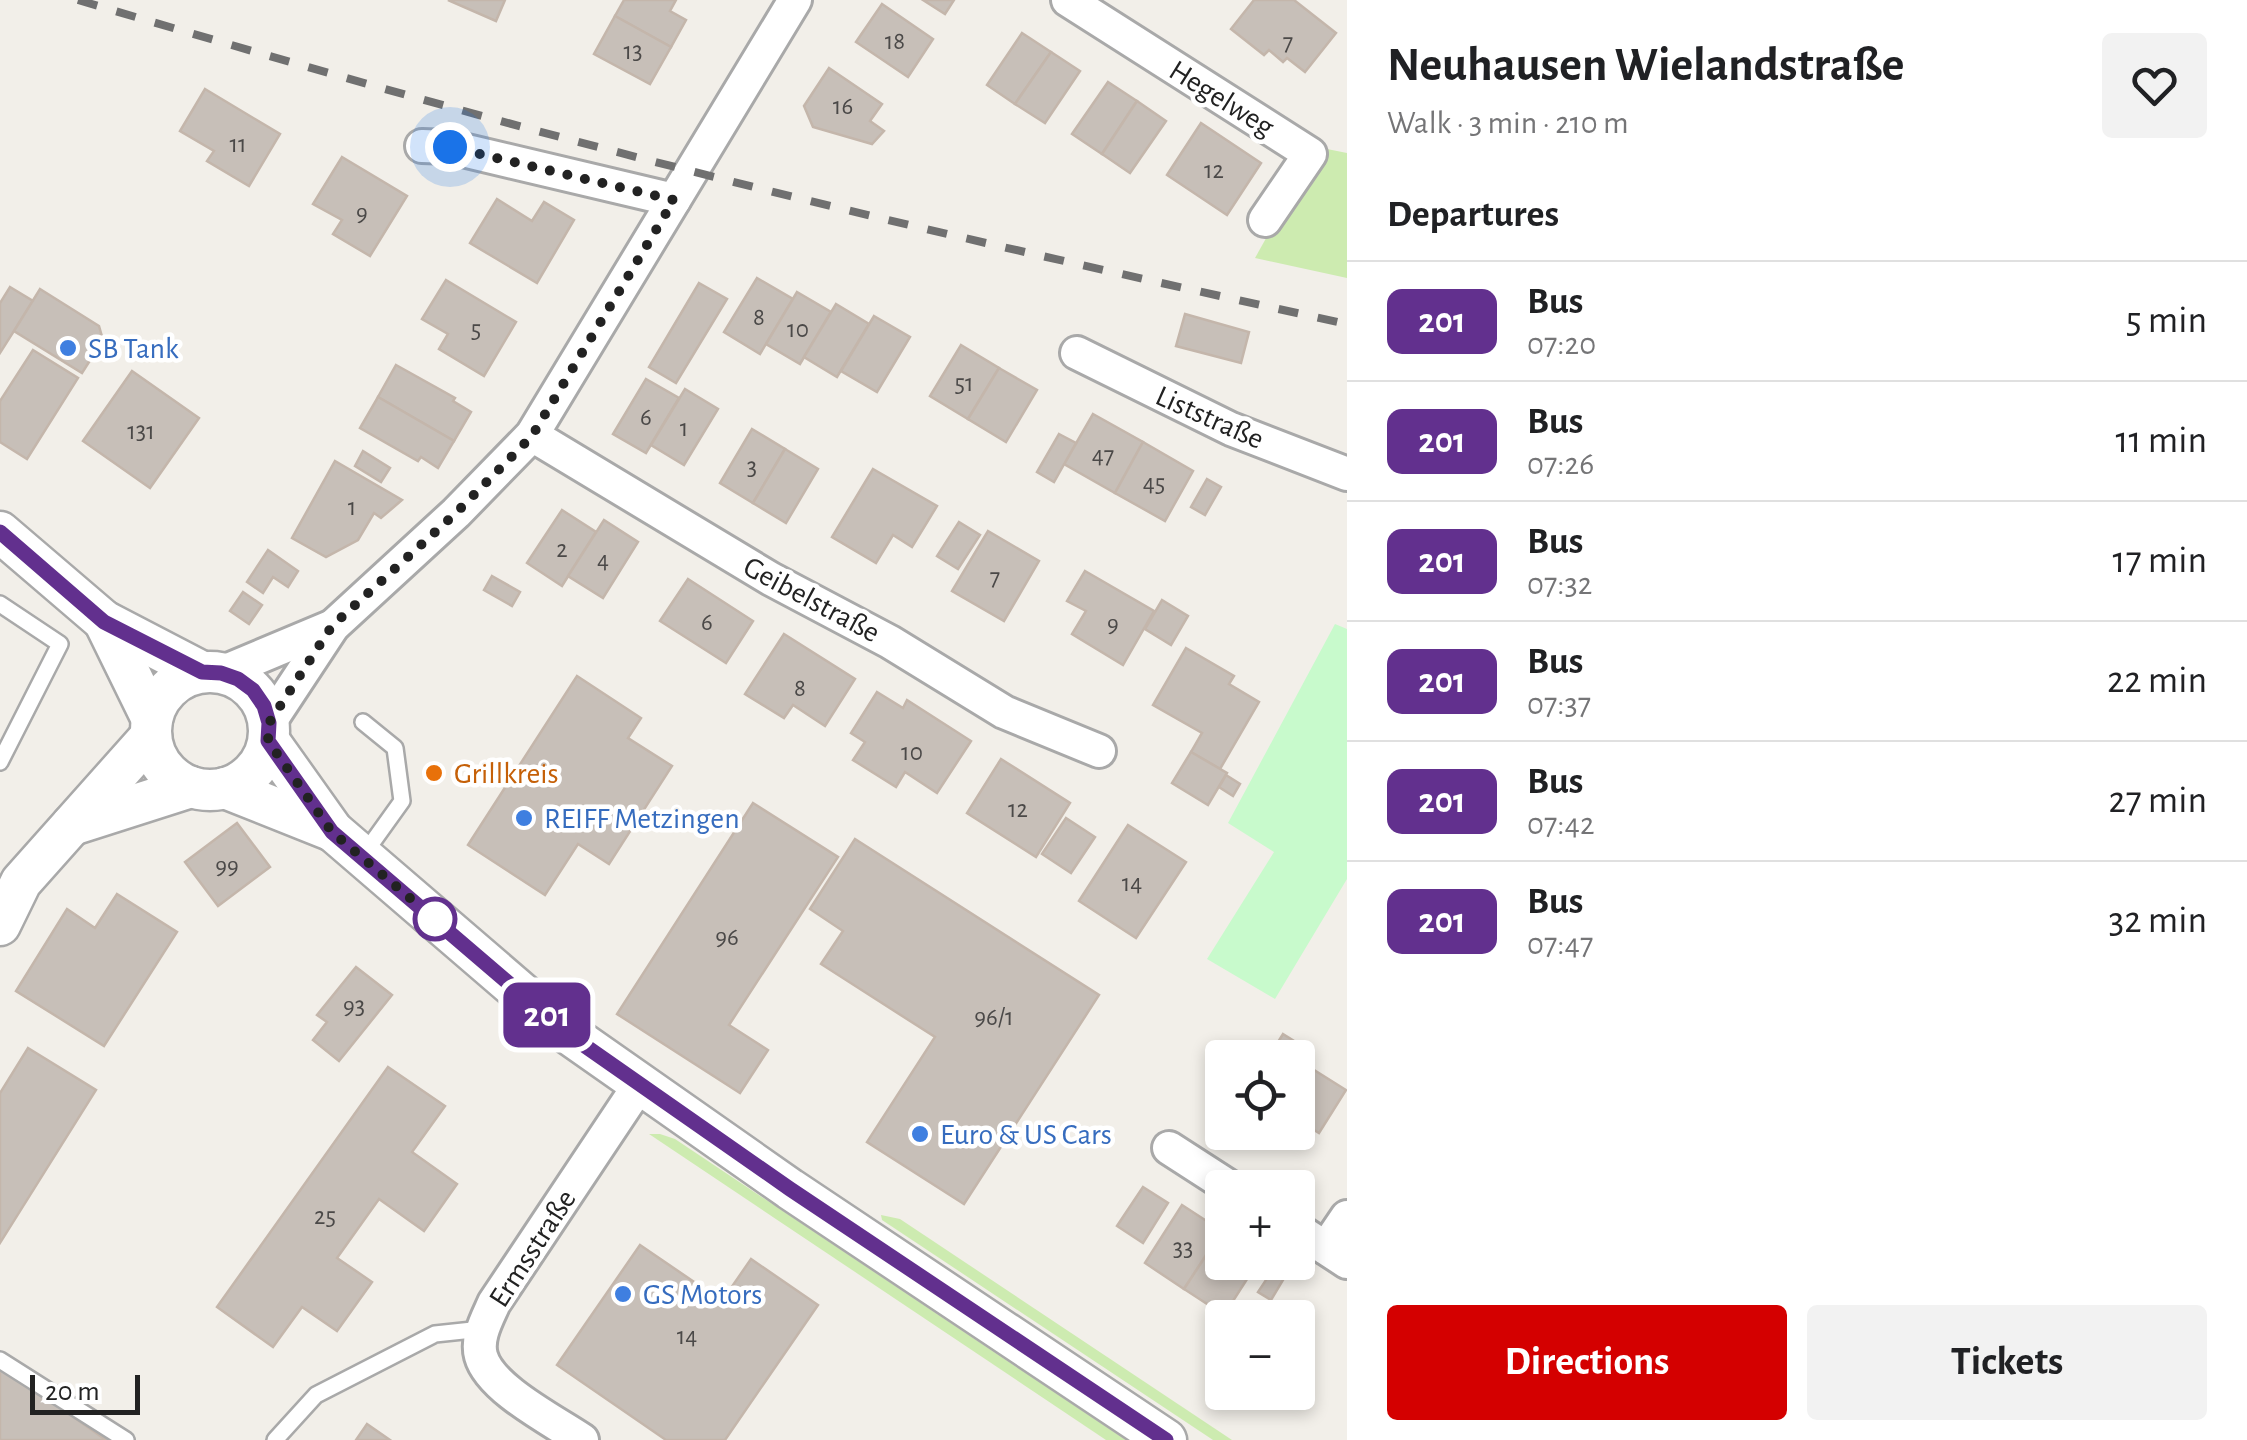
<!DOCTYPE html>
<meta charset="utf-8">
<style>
body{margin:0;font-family:"Alegreya Sans",sans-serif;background:#f2f2f2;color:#202124;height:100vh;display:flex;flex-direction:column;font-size:38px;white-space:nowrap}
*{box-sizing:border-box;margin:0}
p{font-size:32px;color:#757577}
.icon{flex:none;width:55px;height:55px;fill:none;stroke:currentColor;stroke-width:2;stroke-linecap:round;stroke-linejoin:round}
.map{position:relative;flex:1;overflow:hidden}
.details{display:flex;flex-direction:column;background:#fff;width:900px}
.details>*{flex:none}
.badge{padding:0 20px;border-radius:15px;font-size:35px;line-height:65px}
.controls{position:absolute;left:1205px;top:1040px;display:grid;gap:20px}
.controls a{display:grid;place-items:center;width:110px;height:110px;border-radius:10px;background:#fff;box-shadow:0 5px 15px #0003;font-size:50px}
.scale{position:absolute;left:30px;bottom:25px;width:110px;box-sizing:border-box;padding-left:10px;border:5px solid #222;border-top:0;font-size:28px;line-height:35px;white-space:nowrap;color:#222;-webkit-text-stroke:8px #fff;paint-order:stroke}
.you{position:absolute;width:50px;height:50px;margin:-25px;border:8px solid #fff;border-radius:50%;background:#1a73e8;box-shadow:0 0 0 15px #1a73e833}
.map>.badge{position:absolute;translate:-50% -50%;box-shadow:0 0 0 5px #fff}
h2{padding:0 40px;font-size:38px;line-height:90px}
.round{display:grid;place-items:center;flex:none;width:105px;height:105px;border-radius:10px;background:#f2f2f2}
.head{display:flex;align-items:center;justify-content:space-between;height:170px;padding:0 40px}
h1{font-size:48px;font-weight:600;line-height:75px}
.cta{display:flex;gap:20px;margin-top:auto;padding:20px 40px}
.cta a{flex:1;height:115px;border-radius:10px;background:#d40000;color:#fff;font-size:40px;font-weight:600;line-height:115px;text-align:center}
.cta a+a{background:#f2f2f2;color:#202124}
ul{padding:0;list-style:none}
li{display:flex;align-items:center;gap:30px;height:120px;padding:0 40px;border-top:2px solid #e0e0e0}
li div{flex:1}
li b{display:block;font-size:38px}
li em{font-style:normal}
li .badge{min-width:110px;font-weight:700;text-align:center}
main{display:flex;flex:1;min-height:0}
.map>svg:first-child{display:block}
.grass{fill:#cdebb0}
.park{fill:#c8facc}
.building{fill:#c7bfb8;stroke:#c4b6ab;stroke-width:2.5}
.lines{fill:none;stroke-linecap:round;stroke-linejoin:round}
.service-casing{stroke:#a9a9a9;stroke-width:20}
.minor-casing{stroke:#a9a9a9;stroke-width:38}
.tertiary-casing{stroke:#a9a9a9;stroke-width:45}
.service{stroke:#fff;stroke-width:15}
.minor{stroke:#fff;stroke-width:32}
.tertiary{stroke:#fff;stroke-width:40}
.rail{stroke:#707070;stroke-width:8;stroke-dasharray:20 20;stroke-linecap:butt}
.line-casing{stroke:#fff;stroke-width:22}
.line{stroke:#62308e;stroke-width:15}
.walk{stroke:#222;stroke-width:10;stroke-dasharray:0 18}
.shop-dot{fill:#3f7fe0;stroke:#fff;stroke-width:4}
.food-dot{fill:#e8710a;stroke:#fff;stroke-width:4}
.stop-dot{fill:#fff;stroke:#62308e;stroke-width:5}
.labels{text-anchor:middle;stroke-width:9;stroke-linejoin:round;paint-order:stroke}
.number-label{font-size:25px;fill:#4b4948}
.street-label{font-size:30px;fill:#222;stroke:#fff}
.shop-label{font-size:30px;fill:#366cbe;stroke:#fff;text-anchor:start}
.food-label{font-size:30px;fill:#c56008;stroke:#fff;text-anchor:start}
</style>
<main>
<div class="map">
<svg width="1347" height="1440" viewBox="0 0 1347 1440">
<rect width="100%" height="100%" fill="#f2efe9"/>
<g class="grass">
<path d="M1317,147L1347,153V278L1255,258Z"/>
<path d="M649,1134H660L675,1139L1126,1440H1106Z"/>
<path d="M881,1215L900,1219L1232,1440H1213L882,1220Z"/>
</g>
<path class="park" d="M1335,624L1347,629V879L1275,999L1207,959L1274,852L1228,823Z"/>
<g class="building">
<path d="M448,0H505L496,21Z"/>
<path d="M624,0H676L670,11L686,20L671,47L615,16Z"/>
<path d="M923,0H954L945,14Z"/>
<path d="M1254,0H1294L1336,33L1305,72L1287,58L1283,62L1269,50L1264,55L1231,29Z"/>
<path d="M882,4L933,39L908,77L856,42Z"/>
<path d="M615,16L671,47L650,84L594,54Z"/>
<path d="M1022,33L1051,52L1015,104L987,85Z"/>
<path d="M1051,52L1080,71L1045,123L1015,104Z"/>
<path d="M829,68L882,104L870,121L884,131L872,144L813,127L804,106Z"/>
<path d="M1108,82L1137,101L1102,154L1072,134Z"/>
<path d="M205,89L280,134L249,186L207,161L214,151L180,131Z"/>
<path d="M1137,101L1166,121L1130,173L1102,154Z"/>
<path d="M1201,123L1261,163L1227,215L1167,175Z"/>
<path d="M342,157L407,196L370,256L333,234L342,220L313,204Z"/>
<path d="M497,199L532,221L544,202L574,220L537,283L470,243Z"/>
<path d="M757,278L793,299L760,354L724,332Z"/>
<path d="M446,280L516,322L484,376L439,349L448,334L422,319Z"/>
<path d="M699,283L727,299L676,383L649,367Z"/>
<path d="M10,287L33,301L0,353V303Z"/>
<path d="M40,289L99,326L103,340L82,373L14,331Z"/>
<path d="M797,292L831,312L800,364L766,344Z"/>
<path d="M836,304L869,324L837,377L804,357Z"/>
<path d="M1185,314L1249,332L1241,363L1176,346Z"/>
<path d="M874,316L910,337L877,392L841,371Z"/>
<path d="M961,345L999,368L968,419L930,396Z"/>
<path d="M33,350L78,378L27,459L0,442V401Z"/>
<path d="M396,365L455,398L453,401L471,412L454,441L378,397Z"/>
<path d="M999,368L1037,390L1006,442L968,419Z"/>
<path d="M132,371L199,418L150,488L83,441Z"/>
<path d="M646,379L679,398L646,453L613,434Z"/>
<path d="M685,389L718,409L684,465L651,445Z"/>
<path d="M378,397L454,441L438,468L421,457L418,461L360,428Z"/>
<path d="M1093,414L1143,442L1115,493L1064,464Z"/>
<path d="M752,429L785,449L753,503L720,483Z"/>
<path d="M1059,434L1076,443L1054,482L1037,472Z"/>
<path d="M1143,442L1193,471L1165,521L1115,493Z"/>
<path d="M785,449L818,469L786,523L753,503Z"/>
<path d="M363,451L390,468L381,482L355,466Z"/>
<path d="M335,461L402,500L381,518L374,513L358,540L326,557L292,538Z"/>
<path d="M873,469L937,506L912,547L893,535L876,563L832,537Z"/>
<path d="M1207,479L1221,487L1205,515L1191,507Z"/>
<path d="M562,510L596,532L562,586L527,563Z"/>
<path d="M604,520L638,542L603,598L568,576Z"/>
<path d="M959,522L980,535L958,569L937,556Z"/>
<path d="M988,531L1039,561L1004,621L952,591Z"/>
<path d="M268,550L298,571L288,587L273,577L263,593L247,582Z"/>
<path d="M1085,571L1154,611L1123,665L1072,634L1086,611L1067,601Z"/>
<path d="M492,576L520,592L512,606L484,590Z"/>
<path d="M688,579L753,621L726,663L660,621Z"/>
<path d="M243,592L262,605L249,624L230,611Z"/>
<path d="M1162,600L1188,616L1171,645L1145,629Z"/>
<path d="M784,634L855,679L825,726L793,705L784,718L745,694Z"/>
<path d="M1186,648L1234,676L1229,684L1259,702L1220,769L1191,752L1202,733L1153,705Z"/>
<path d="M577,676L641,718L628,738L672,766L609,864L578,844L545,895L468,845Z"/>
<path d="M877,692L903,708L907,700L971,741L937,793L905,772L896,787L853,760L865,742L851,733Z"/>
<path d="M1191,752L1227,773L1208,805L1172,783Z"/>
<path d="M1001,759L1070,803L1036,857L967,813Z"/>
<path d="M1226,775L1240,784L1233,796L1219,787Z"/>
<path d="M753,803L838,857L729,1025L768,1050L740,1093L617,1014Z"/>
<path d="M1066,818L1095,837L1071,873L1042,854Z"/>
<path d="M237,823L270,867L218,906L185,862Z"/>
<path d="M1128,825L1186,862L1136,938L1079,901Z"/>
<path d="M855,839L1099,995L964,1204L867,1142L935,1037L821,964L843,931L810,909Z"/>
<path d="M117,894L177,932L104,1046L16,991L67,909L95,928Z"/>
<path d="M356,967L392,995L339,1061L313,1040L327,1022L317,1015Z"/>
<path d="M1283,1034L1310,1051L1303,1063L1346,1090L1319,1133L1298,1120V1058H1268Z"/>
<path d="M28,1048L96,1090L0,1243V1093Z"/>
<path d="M388,1067L445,1106L412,1152L457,1184L424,1231L379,1199L337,1258L372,1282L337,1331L302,1307L273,1347L217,1307Z"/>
<path d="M1143,1187L1168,1203L1143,1243L1117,1226Z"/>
<path d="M1182,1205L1222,1231L1184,1289L1145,1263Z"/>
<path d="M1222,1231V1262H1258L1224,1315L1184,1289Z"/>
<path d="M640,1245L722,1301L751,1259L818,1305L725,1440H666L557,1365Z"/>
<path d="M1274,1268L1286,1275L1271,1300L1258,1292Z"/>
<path d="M0,1365L106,1440H0Z"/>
<path d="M367,1424L390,1440H356Z"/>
</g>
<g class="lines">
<defs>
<g id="service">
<path d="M0,604L60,644L0,762"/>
<path d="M363,722L395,748L402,801L364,854"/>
<path d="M0,1360L126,1440"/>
<path d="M275,1440L316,1395L435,1334L482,1329"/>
</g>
<g id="minor">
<path d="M1068,0L1310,154L1265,220"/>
<path d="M422,146L450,147L674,200"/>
<path d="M1077,353L1231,429L1347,474"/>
<path d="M532,435L771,579L890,642L1004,712L1099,751"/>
<path d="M221,673L333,626"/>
<path d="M269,723L333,626L456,513L532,435L795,0"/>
<path d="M1169,1148L1231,1188"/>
<path d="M1298,1230L1347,1262"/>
<path d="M1326,1248L1347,1217"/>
<path d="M582,1440C554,1421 490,1389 481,1356C476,1338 487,1319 494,1303L640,1084"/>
</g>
<g id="tertiary">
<path d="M0,532L104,621L202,672"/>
<path d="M104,621L152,719"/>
<circle cx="210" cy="731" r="59"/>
<path d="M269,741L333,831L569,1034L790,1189L1166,1440"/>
<path d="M225,788L333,831"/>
<path d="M72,825L191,787"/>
<path d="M0,925L21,882L151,736"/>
</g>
</defs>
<use href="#service" class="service-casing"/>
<use href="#minor" class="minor-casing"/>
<use href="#tertiary" class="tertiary-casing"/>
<use href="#service" class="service"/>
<use href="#minor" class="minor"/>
<use href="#tertiary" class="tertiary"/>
<path class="rail" d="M78,0C281,60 485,119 691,171C908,227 1128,276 1347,324"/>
</g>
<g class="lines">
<defs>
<path id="line" d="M0,532L104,622L202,672L221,673L238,679L253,690L264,706L269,723L268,741L332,832L568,1034L790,1189L1166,1440"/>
</defs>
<use href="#line" class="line-casing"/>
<use href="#line" class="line"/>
<path class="walk" d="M435,919L443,926L332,832L268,741L269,723L332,626L456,513L532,436L674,200L450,147"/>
</g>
<g class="shop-dot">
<circle cx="68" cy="348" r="10"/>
<circle cx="524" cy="818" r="10"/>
<circle cx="920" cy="1134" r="10"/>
<circle cx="623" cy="1294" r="10"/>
</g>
<circle class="food-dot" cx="434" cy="773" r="10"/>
<circle class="stop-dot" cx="435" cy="919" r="20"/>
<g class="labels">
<g class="number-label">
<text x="895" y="49">18</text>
<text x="1288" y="50">7</text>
<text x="633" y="59">13</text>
<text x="843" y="114">16</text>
<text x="238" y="152">11</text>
<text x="1214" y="178">12</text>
<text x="362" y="221">9</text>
<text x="759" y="325">8</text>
<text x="476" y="337">5</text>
<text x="798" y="337">10</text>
<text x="964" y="391">51</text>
<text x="646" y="425">6</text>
<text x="684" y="436">1</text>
<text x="141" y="439">131</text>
<text x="1103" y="463">47</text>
<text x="752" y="475">3</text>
<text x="1154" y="491">45</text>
<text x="352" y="515">1</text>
<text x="562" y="557">2</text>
<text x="603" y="568">4</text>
<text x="995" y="585">7</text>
<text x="707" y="630">6</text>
<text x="1113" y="632">9</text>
<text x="800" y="696">8</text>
<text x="912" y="760">10</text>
<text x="1018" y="817">12</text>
<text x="227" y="874">99</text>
<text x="1132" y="891">14</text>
<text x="727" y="945">96</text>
<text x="354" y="1014">93</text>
<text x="994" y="1025">96/1</text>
<text x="325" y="1224">25</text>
<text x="1183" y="1256">33</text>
<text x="687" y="1344">14</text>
</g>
<g class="street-label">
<text transform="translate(1222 98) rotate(32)" y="10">Hegelweg</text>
<text transform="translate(1210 417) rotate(24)" y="10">Liststraße</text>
<text transform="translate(812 599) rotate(28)" y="10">Geibelstraße</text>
<text transform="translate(532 1248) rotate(-57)" y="10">Ermsstraße</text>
</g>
<g class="shop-label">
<text x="88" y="358">SB Tank</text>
<text x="544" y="828">REIFF Metzingen</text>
<text x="940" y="1144">Euro &amp; US Cars</text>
<text x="643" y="1304">GS Motors</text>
</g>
<g class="food-label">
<text x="454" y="783">Grillkreis</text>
</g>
</g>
</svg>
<div class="controls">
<a><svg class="icon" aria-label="locate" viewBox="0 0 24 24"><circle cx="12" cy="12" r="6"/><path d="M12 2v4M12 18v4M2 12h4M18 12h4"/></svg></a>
<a>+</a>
<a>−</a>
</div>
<div class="scale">20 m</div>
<div class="you" style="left:450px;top:147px"></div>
<b class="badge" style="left:547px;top:1015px;background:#62308e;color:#fff">201</b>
</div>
<section class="details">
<div class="head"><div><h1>Neuhausen Wielandstraße</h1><p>Walk · 3 min · 210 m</p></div><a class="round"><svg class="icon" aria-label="heart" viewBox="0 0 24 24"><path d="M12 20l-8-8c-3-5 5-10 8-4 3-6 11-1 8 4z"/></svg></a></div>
<h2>Departures</h2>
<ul>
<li><span class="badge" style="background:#62308e;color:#fff">201</span><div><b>Bus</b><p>07:20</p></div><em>5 min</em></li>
<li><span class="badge" style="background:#62308e;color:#fff">201</span><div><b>Bus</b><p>07:26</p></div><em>11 min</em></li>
<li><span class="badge" style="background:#62308e;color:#fff">201</span><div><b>Bus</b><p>07:32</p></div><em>17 min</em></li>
<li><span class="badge" style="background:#62308e;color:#fff">201</span><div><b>Bus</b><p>07:37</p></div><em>22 min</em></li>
<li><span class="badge" style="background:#62308e;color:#fff">201</span><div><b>Bus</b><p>07:42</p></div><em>27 min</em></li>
<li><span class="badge" style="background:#62308e;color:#fff">201</span><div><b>Bus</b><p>07:47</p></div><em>32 min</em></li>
</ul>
<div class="cta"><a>Directions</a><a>Tickets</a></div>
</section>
</main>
